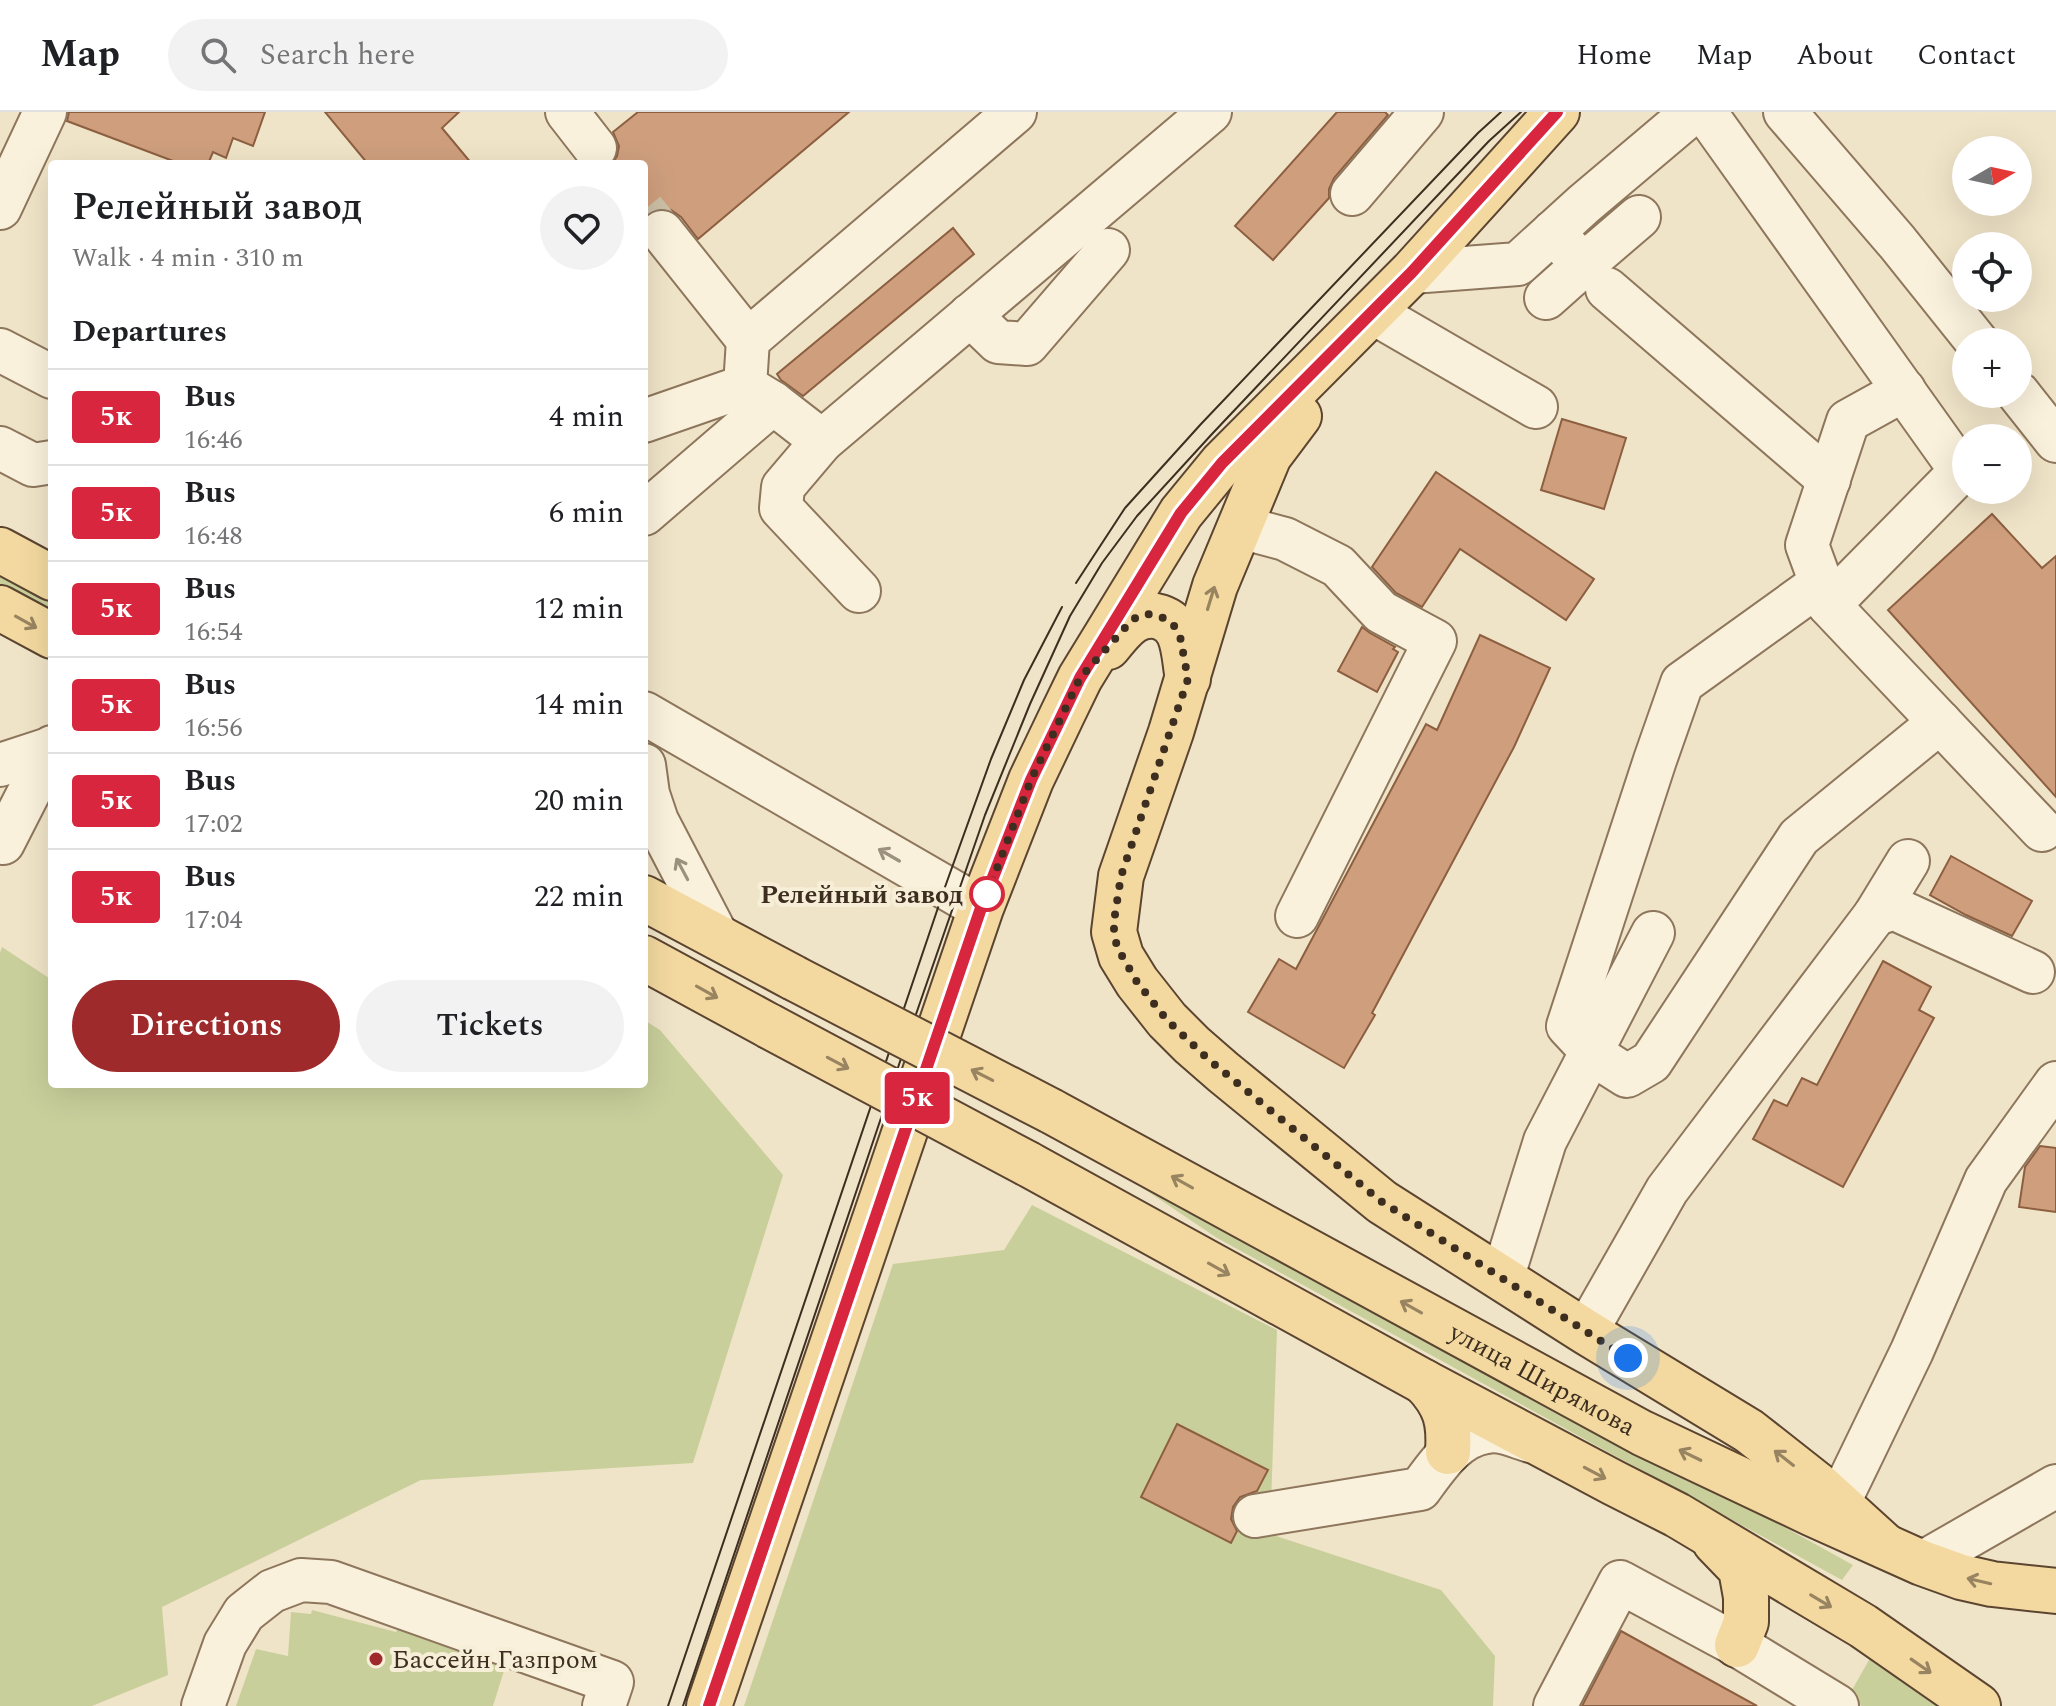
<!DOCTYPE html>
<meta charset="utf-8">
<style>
body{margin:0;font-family:Spectral,serif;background:#f2f2f2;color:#202124;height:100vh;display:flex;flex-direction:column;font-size:30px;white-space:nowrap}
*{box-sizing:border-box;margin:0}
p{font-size:26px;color:#757577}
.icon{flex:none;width:44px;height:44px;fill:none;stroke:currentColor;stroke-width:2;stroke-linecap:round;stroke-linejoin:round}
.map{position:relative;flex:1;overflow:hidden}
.drawer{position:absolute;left:48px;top:48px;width:600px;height:928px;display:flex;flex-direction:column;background:#fff;border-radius:8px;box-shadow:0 8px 32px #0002}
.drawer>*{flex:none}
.badge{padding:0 16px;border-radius:6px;font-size:28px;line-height:52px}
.needle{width:52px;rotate:81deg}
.buttons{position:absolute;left:1952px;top:24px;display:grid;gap:16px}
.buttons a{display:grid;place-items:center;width:80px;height:80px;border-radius:50%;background:#fff;box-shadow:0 8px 32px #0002;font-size:40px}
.you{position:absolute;width:40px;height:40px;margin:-20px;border:6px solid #fff;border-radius:50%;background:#1a73e8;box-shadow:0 0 0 12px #1a73e833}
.map>.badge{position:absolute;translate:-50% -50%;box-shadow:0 0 0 4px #fff}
h2{padding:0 24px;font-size:30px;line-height:72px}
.round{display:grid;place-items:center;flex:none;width:84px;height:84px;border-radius:42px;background:#f2f2f2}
.head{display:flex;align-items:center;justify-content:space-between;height:136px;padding:0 24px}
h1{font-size:38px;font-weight:600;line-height:60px}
.primary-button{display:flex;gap:16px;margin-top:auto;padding:16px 24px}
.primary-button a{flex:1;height:92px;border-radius:48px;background:#9e2a2b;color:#fff;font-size:32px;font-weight:600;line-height:92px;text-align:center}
.primary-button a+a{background:#f2f2f2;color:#202124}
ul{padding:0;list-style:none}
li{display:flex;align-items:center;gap:24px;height:96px;padding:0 24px;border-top:2px solid #e0e0e0}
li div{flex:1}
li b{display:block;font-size:30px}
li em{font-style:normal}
li .badge{min-width:88px;font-weight:700;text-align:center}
header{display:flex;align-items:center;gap:48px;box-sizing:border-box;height:112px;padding:0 40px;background:#fff;border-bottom:2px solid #e0e0e0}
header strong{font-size:38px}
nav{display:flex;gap:44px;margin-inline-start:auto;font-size:28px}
.search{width:560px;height:72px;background:#f2f2f2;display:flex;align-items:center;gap:20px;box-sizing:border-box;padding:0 28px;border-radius:44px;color:#757577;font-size:30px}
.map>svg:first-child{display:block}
.green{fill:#c9cf9b}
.building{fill:#cf9f7d;stroke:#8d5f41;stroke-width:2}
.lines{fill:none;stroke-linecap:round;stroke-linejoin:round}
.minor-tunnel{stroke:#ccc0a6;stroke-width:42;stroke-dasharray:42 21;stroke-linecap:butt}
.minor-casing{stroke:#8d765c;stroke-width:46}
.major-casing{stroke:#5b4430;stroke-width:48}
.minor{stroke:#faf1dc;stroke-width:42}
.major{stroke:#f3d9a0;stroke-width:44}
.tram{stroke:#3d2e20;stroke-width:2}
.major-bridge-casing{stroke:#5b4430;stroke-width:48;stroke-linecap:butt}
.major-bridge{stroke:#f3d9a0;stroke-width:44}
.oneway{stroke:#988460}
.oneway2{stroke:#9c907e}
.line-casing{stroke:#fff;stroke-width:18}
.line{stroke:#d7263d;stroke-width:12}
.walk{stroke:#3d2e20;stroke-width:8;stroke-dasharray:0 14.4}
.stop-dot{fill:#fff;stroke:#d7263d;stroke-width:4}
.poi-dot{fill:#9e2a2b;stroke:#f7eed8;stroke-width:3}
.labels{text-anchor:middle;stroke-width:8;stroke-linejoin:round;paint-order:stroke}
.stop-label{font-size:26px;font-weight:bold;fill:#3d2e20;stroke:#f7eed8;text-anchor:end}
.street-label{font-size:26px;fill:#3d2e20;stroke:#f7eed8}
.poi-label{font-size:26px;fill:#3d2e20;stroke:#f7eed8;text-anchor:start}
</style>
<header>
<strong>Map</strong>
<div class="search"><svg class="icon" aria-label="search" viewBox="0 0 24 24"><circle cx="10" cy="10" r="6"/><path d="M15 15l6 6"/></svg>Search here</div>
<nav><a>Home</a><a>Map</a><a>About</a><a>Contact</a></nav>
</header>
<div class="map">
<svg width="2056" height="1594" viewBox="0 0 2056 1594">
<rect width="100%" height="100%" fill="#f0e4c8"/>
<g class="green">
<path d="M0,449L52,478V502L0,474Z"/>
<path d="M2,835L52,868V972H644V908L660,918L783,1063L693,1351L421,1368L162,1495L168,1563L92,1594H0V841Z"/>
<path d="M1116,1058L1223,1105L1853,1453L1842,1468L1217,1126Z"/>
<path d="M1032,1093L1277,1218L1270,1422L1441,1478L1495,1544L1493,1594H744L893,1152L1004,1138Z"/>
<path d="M312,1498L396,1520L399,1515L507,1549L493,1594H236L256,1537L288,1544L291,1500L311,1502Z"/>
<path d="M1873,1541L1947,1594H1862L1848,1585Z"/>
</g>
<g class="building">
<path d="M69,0H265L253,34L233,26L226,46L213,40L208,52H181L67,9Z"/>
<path d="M325,0H459L442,16L472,52H368Z"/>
<path d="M638,0H849L698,127L681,105L671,98L658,96L648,101L644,105V52H612L617,44L619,34L613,20Z"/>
<path d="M1337,0H1385L1388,3L1334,66L1329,77V86L1273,148L1235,114Z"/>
<path d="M953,116L974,142L803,284L781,268L777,262Z"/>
<path d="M1562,307L1626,326L1604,397L1541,378Z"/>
<path d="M1436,360L1594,467L1566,508L1460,437L1422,495L1396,481L1372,455Z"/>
<path d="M1992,402L2042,456L2056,444V685L1888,498Z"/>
<path d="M1362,515L1370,521L1395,535L1393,537L1398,540L1377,580L1338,559Z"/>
<path d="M1480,523L1550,556L1514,635L1372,901L1375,903L1344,956L1248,900L1279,847L1296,857L1426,612L1437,618Z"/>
<path d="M1951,744L2032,789L2012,824L1966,803L1930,783Z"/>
<path d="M1883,849L1931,875L1919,898L1934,906L1843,1075L1753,1027L1774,988L1787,994L1802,966L1817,973Z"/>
<path d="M2040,1034L2056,1036V1100L2019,1095L2025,1055Z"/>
<path d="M1177,1312L1268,1358L1257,1379L1240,1385L1233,1395L1231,1407L1237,1419L1231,1431L1141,1385Z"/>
<path d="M1621,1519L1679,1551L1757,1594H1582Z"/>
</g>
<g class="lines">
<path class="minor-tunnel" d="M644,98L662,120"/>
<defs>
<g id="minor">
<path d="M567,0L595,36"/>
<path d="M1705,0L1961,359L1829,493L2042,718"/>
<path d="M1785,0L1897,130L1977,230"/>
<path d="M1352,82L1422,0"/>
<path d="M0,96L45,0"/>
<path d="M662,120L748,228"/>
<path d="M1553,120L1583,153L1639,105"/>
<path d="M1412,160L1518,152L1584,92L1693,0"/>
<path d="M1607,177L1829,368"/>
<path d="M1546,186L1583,153"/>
<path d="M1372,200L1536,295"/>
<path d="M970,203L998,230L1027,232L1108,138"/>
<path d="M0,238L52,265"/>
<path d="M2018,281L2056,329"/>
<path d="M773,291L745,274L748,228L1015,0"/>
<path d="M644,309L745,274"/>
<path d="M822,329L783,375L781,396L859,479"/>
<path d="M0,336L33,353L52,350"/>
<path d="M644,402L773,291L822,329L1210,0"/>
<path d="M1240,415L1285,427L1338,454L1381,500L1435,529L1297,804"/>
<path d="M1821,471L1682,571L1655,648L1568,914L1597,945L1627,964L1651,950L1799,725L1940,610"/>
<path d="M1829,493L1807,433L1848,309L1904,278"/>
<path d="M644,601L981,796"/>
<path d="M0,653L52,636"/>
<path d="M644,653L648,682L657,709L718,826"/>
<path d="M3,731L52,635"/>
<path d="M1875,803L1908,749"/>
<path d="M1502,1167L1545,1029L1653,821"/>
<path d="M1586,1220L1667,1078L1875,803L1893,796L2033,860"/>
<path d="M1838,1392L1912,1239L1986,1068L2056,971"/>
<path d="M1255,1404L1420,1377C1437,1354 1456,1324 1487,1320C1501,1317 1517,1325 1530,1329"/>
<path d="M1922,1451L2056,1374"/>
<path d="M203,1594L225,1532L244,1501L272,1479L301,1468L331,1470L612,1570L604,1594"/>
<path d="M1555,1594L1620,1470L1737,1533L1837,1594"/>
</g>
<g id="major">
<path d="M1299,304L1269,344L1215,474L1171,620L1121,764L1114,820L1121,844L1137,870L1167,908L1192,933L1223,960L1382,1090L1586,1220L1749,1319L1819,1374L1885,1434"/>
<path d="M0,438L52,466"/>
<path d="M0,496L52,524"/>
<path d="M1108,535C1122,518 1136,498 1160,505C1169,508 1175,513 1179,522C1185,535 1185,552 1188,567"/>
<path d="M644,786L794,866"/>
<path d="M644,846L769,914"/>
<path id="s1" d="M1051,999L1642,1321L1813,1402L1922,1451L1961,1465L1992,1472L2056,1479"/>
<path d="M1028,1052L1424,1270L1614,1371L1677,1403L1863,1514L1978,1594"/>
<path d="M1424,1270C1446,1293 1450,1310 1448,1340"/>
<path d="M1715,1430L1741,1457L1746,1485V1510L1737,1533"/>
<path d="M709,1594L981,796L1031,668L1063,601L1080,566L1181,401L1222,351L1412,160L1557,0"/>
</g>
</defs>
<use href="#minor" class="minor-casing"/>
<use href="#major" class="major-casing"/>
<use href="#minor" class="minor"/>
<use href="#major" class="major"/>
<g class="tram">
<path d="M1076,471L1125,396L1201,312L1478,21L1501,0"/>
<path d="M668,1594L945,775L991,647L1024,568L1062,495"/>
<path d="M683,1594L914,908L985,703L1030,592L1070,504L1102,451L1137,404L1212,322L1489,29L1521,0"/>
</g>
<defs>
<g id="major-bridge">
<path d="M794,866L1051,999"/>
<path d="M769,914L1028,1052"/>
</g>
</defs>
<use href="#major-bridge" class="major-bridge-casing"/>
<use href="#major-bridge" class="major-bridge"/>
</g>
<defs><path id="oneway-shaft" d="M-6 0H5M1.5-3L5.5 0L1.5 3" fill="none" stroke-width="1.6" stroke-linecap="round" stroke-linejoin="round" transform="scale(2)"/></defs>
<g class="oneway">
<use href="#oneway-shaft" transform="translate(1211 486) rotate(-73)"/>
<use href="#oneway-shaft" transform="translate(26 510) rotate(29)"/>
<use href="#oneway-shaft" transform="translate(707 880) rotate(29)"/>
<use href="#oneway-shaft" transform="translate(838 951) rotate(28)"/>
<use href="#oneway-shaft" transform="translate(982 963) rotate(-153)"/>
<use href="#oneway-shaft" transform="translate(1182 1070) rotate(-151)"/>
<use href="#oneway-shaft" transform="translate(1219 1157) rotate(29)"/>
<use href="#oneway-shaft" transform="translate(1411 1195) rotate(-151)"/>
<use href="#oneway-shaft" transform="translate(1690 1343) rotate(-154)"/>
<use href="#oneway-shaft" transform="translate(1784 1346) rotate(-142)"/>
<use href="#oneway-shaft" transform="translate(1595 1361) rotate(28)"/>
<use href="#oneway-shaft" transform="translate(1979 1469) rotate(-167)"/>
<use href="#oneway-shaft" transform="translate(1821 1489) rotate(31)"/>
<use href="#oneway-shaft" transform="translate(1921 1554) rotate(35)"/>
</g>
<g class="oneway2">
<use href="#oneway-shaft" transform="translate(889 743) rotate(-150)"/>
<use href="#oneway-shaft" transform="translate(682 757) rotate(-118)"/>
</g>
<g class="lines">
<defs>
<path id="line" d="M709,1594L981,796L1031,668L1080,566L1181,401L1222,351L1412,160L1557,0"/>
</defs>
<use href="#line" class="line-casing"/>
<use href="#line" class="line"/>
<path class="walk" d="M987,782L1031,668L1080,566L1133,507L1148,502L1164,506L1173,512L1180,524L1188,567L1121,764L1114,809V820L1117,835L1137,870L1167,908L1208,947L1382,1090L1628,1246"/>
</g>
<circle class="stop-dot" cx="987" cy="782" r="16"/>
<circle class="poi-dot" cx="376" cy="1547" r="8"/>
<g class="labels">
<g class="stop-label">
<text x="963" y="791">Релейный завод</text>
</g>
<g class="street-label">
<text dy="9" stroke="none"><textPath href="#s1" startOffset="560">улица Ширямова</textPath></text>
</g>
<g class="poi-label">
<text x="392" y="1556">Бассейн Газпром</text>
</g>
</g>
</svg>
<div class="buttons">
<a><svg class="needle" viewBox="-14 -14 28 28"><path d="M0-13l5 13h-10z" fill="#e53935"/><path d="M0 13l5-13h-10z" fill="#757577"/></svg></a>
<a><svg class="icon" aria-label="locate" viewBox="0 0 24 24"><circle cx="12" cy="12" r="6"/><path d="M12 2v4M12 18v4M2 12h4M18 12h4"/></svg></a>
<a>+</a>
<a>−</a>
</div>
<div class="you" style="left:1628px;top:1246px"></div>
<b class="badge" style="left:917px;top:986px;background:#d7263d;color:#fff">5к</b>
<section class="drawer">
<div class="head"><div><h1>Релейный завод</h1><p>Walk · 4 min · 310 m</p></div><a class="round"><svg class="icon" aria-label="heart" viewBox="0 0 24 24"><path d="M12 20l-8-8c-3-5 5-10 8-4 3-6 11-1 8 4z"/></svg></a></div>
<h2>Departures</h2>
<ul>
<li><span class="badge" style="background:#d7263d;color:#fff">5к</span><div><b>Bus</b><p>16:46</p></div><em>4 min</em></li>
<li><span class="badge" style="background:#d7263d;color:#fff">5к</span><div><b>Bus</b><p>16:48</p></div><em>6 min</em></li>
<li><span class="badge" style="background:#d7263d;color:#fff">5к</span><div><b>Bus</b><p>16:54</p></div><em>12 min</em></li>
<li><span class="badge" style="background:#d7263d;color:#fff">5к</span><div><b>Bus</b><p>16:56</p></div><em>14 min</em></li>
<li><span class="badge" style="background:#d7263d;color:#fff">5к</span><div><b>Bus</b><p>17:02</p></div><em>20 min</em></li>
<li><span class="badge" style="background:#d7263d;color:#fff">5к</span><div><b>Bus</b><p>17:04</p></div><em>22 min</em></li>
</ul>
<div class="primary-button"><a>Directions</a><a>Tickets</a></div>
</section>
</div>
